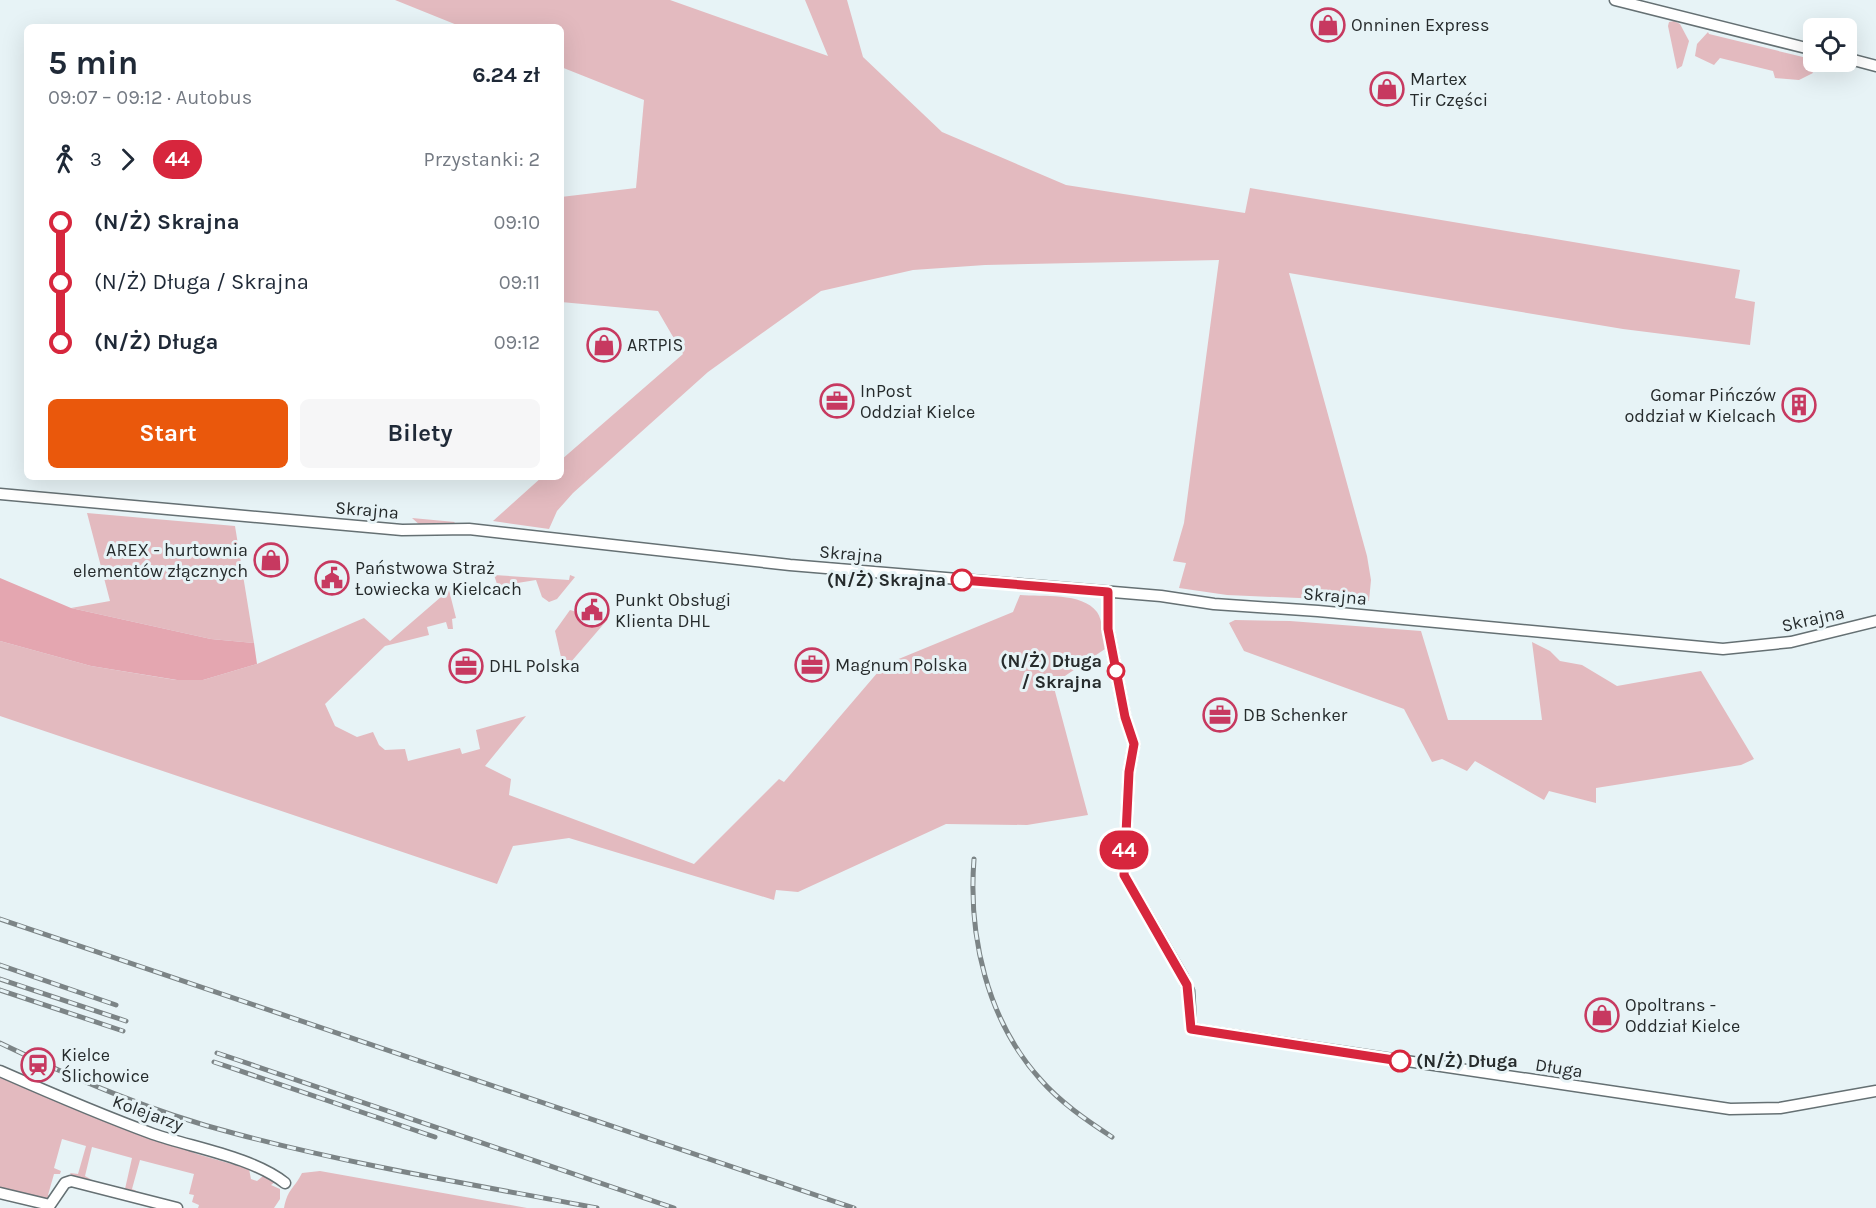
<!DOCTYPE html>
<html lang="pl">
<meta charset="utf-8">
<style>
body{margin:0;font-family:Karla,sans-serif;background:#f6f6f7;color:#1f2937;height:100vh;display:flex;flex-direction:column;font-size:22px;white-space:nowrap}
*{box-sizing:border-box;margin:0}
p{font-size:20px;color:#747a83}
.icon{flex:none;width:33px;height:33px;fill:none;stroke:currentColor;stroke-width:2;stroke-linecap:round;stroke-linejoin:round}
.map{position:relative;flex:1;overflow:hidden}
.panel{position:absolute;left:24px;top:24px;width:540px;height:456px;display:flex;flex-direction:column;background:#fff;border-radius:9px;box-shadow:0 6px 24px #0002}
.panel>*{flex:none}
.badge{padding:0 12px;border-radius:20px;font-size:21px;line-height:39px}
.controls{position:absolute;left:1803px;top:18px;display:grid;gap:12px}
.controls a{display:grid;place-items:center;width:54px;height:54px;border-radius:9px;background:#fff;box-shadow:0 6px 24px #0002;font-size:30px}
.map>.badge{position:absolute;translate:-50% -50%;box-shadow:0 0 0 3px #fff}
.legs{display:flex;align-items:center;gap:9px;height:66px;padding:0 24px;font-size:20px}
.legs p{margin-inline-start:auto}
.summary{display:flex;align-items:center;justify-content:space-between;height:102px;padding:0 24px}
h1{font-size:33px;font-weight:700;line-height:45px}
.action{display:flex;gap:12px;margin-top:auto;padding:12px 24px}
.action a{flex:1;height:69px;border-radius:9px;background:#ea580c;color:#fff;font-size:24px;font-weight:700;line-height:69px;text-align:center}
.action a+a{background:#f6f6f7;color:#1f2937}
ul{padding:0 24px;list-style:none}
li{display:flex;align-items:center;gap:21px;height:60px;font-size:22px}
li i{display:grid;place-items:center;width:9px;height:100%;margin:0 8px;background:currentColor}
li i::after{content:'';width:15px;height:15px;margin:-8px;border:4px solid;border-radius:50%;background:#fff}
li p{margin-inline-start:auto}
li:first-child i{background:linear-gradient(#0000 50%,currentColor 0)}
li:last-child i{background:linear-gradient(currentColor 50%,#0000 0)}
.map>svg:first-child{display:block}
.green{fill:#e3babf}
.forest{fill:#e4a6b0}
.lines{fill:none;stroke-linecap:round;stroke-linejoin:round}
.minor-casing{stroke:#657073;stroke-width:13}
.minor{stroke:#fff;stroke-width:10}
.rail-casing{stroke:#7c8486;stroke-width:5}
.rail{stroke:#e7f3f6;stroke-width:3;stroke-dasharray:9;stroke-linecap:butt}
.line-1-casing{stroke:#fff;stroke-width:14}
.line-1{stroke:#d7263d;stroke-width:9}
.stop-1-dot{fill:#fff;stroke:#d7263d;stroke-width:3}
.labels{text-anchor:middle;stroke-width:6;stroke-linejoin:round;paint-order:stroke}
.poi-label{font-size:18px;fill:#262b2c;stroke:#e7f3f6;text-anchor:start}
.street-label{font-size:18px;fill:#262b2c;stroke:#e7f3f6}
.stop-label{font-size:18px;font-weight:bold;fill:#262b2c;stroke:#e7f3f6;text-anchor:end}
</style>
<div class="map">
<svg width="1876" height="1208" viewBox="0 0 1876 1208">
<rect width="100%" height="100%" fill="#e7f3f6"/>
<g class="green">
<path d="M395,0H670L828,56L805,0H847L863,57L942,132L1066,185L1245,213L1250,188L1740,270L1735,298L1755,302L1750,345L1623,329L1289,273L1367,556L1371,580L1369,601L1227,595L1179,588L1186,563L1173,561L1184,523L1219,260L985,265L913,270L821,291L708,372L573,493L557,511L549,529L493,521L542,477H561V460L683,354L658,311L561,302V197L636,188L644,100L561,67V27H462Z"/>
<path d="M1674,21L1680,24L1689,41L1682,66L1677,69L1668,26L1669,22Z"/>
<path d="M1708,32L1709,34L1803,57L1813,73L1799,80L1775,78L1773,71L1720,58L1714,65L1695,56L1697,44Z"/>
<path d="M87,513L235,526L254,643L211,639L71,608L110,601Z"/>
<path d="M412,518L455,522L454,523L421,526Z"/>
<path d="M494,575L569,580L570,575L575,577L557,599L549,602L542,597L536,580L499,586L502,599Z"/>
<path d="M449,590L456,618L452,619L453,629H448L446,622L427,627L429,635L385,646L325,704L335,726L357,737L373,732L379,745L385,750L405,749L408,761L460,748L462,754L480,749L476,730L526,716L485,766L511,779L509,795L694,864L779,779L784,782L884,665L1013,612L1020,595C1042,597 1082,592 1097,612C1103,620 1103,639 1105,649L1053,684L1088,815L1027,825L946,824L798,892L776,890L774,900L569,838L513,846L497,884L0,716V641L91,666L176,680H203L257,664L364,618L390,641Z"/>
<path d="M570,610L580,613L592,623L601,613L608,619L564,670L555,631Z"/>
<path d="M1235,620L1290,621L1421,631L1448,720H1542L1532,642L1550,651L1560,661L1582,665L1617,686L1701,671L1754,759L1741,765L1596,788V803L1549,791L1544,800L1475,761L1467,771L1442,759L1432,762L1404,709L1244,651L1229,623Z"/>
<path d="M0,1077L197,1154L249,1169L251,1179L257,1181L263,1176L275,1182L271,1185L280,1189V1199L274,1208H198L199,1205L192,1202L194,1195L189,1194L194,1174L140,1160L132,1189L139,1192L125,1189L132,1158L92,1147L85,1176L92,1180L72,1176L70,1173L78,1174L86,1146L62,1139L54,1168L61,1171L60,1174H54L48,1195L53,1197L49,1200L0,1188Z"/>
<path d="M320,1171L527,1208H284C288,1188 294,1189 302,1173Z"/>
</g>
<path class="forest" d="M0,578L71,608L211,639L254,643L257,664L203,680H177L91,666L0,641Z"/>
<g class="lines">
<defs>
<g id="minor">
<path d="M1615,0L1814,50"/>
<path d="M1846,58L1876,66"/>
<path d="M0,494L402,530L469,529L790,565L1161,596L1214,604L1318,611L1723,649L1791,642L1876,621"/>
<path d="M1108,592V629L1125,717L1134,744L1129,772L1124,875L1183,977L1189,991L1191,1029L1730,1109L1780,1108L1876,1091"/>
<path d="M0,1071C50,1093 101,1115 153,1134C194,1148 252,1157 285,1183"/>
<path d="M0,1193L50,1205L65,1183L71,1181L177,1208"/>
</g>
</defs>
<use href="#minor" class="minor-casing"/>
<use href="#minor" class="minor"/>
<defs>
<g id="rail">
<path d="M974,859C968,936 987,1020 1040,1079C1060,1102 1086,1120 1112,1137"/>
<path d="M0,919L854,1208"/>
<path d="M0,965L116,1005"/>
<path d="M0,979L126,1021"/>
<path d="M0,990L123,1031"/>
<path d="M0,1043C75,1079 152,1112 233,1133C352,1165 476,1185 597,1208"/>
<path d="M217,1053L674,1208"/>
<path d="M214,1062L435,1137"/>
</g>
</defs>
<use href="#rail" class="rail-casing"/>
<use href="#rail" class="rail"/>
</g>
<g class="lines">
<defs>
<path id="line-1" d="M962,580L1108,592V629L1125,717L1134,744L1129,772L1124,875L1187,985L1191,1029L1400,1061"/>
</defs>
<use href="#line-1" class="line-1-casing"/>
<use href="#line-1" class="line-1"/>
</g>
<defs>
<symbol id="shop-ring" viewBox="-11 -11 22 22"><circle r="9.5" fill="#e7f3f6" stroke="#c73960" stroke-width="1.5"/><path d="M-5-2.5h2.3a2.7 3.5 0 0 1 5.4 0H5L5.5 6h-11ZM-1.5-2.5h3a1.5 2.3 0 0 0-3 0Z" fill="#c73960"/></symbol>
<symbol id="office-ring" viewBox="-11 -11 22 22"><circle r="9.5" fill="#e7f3f6" stroke="#c73960" stroke-width="1.5"/><path d="M-6-3h4V-5.5h4V-3h4V5H-6ZM-1-4.5V-3h2v-1.5ZM-6 0V1H6V0Z" fill="#c73960"/></symbol>
<symbol id="building-ring" viewBox="-11 -11 22 22"><circle r="9.5" fill="#e7f3f6" stroke="#c73960" stroke-width="1.5"/><path d="M-4-6H4V6H1V3H-1V6H-4ZM-2.5-4.3h1.7v1.8h-1.7ZM.8-4.3h1.7v1.8H.8ZM-2.5-1h1.7V.8h-1.7ZM.8-1h1.7V.8H.8Z" fill="#c73960"/></symbol>
<symbol id="civic-ring" viewBox="-11 -11 22 22"><circle r="9.5" fill="#e7f3f6" stroke="#c73960" stroke-width="1.5"/><path d="M-.6-6.5H3V-4.5H.6V-3L4-1V1h2V6H-6V1h2V-1L-.6-3ZM-1.2 2.5V6h2.4V2.5Z" fill="#c73960"/></symbol>
<symbol id="station-ring" viewBox="-11 -11 22 22"><circle r="9.5" fill="#e7f3f6" stroke="#c73960" stroke-width="1.5"/><path d="M-3-6H3Q5-6 5-4V2Q5 4 3 4L4.5 6H3L1.5 4h-3L-3 6H-4.5L-3 4Q-5 4-5 2V-4Q-5-6-3-6ZM-3.5-4v3h7v-3ZM-3.5 1v1.5H-2V1ZM2 1v1.5H3.5V1Z" fill="#c73960"/></symbol>
</defs>
<g fill-rule="evenodd">
<use href="#shop-ring" x="1309" y="6" width="38" height="38"/>
<use href="#shop-ring" x="1368" y="70" width="38" height="38"/>
<use href="#shop-ring" x="585" y="326" width="38" height="38"/>
<use href="#office-ring" x="818" y="382" width="38" height="38"/>
<use href="#building-ring" x="1780" y="386" width="38" height="38"/>
<use href="#shop-ring" x="252" y="541" width="38" height="38"/>
<use href="#civic-ring" x="313" y="559" width="38" height="38"/>
<use href="#civic-ring" x="573" y="591" width="38" height="38"/>
<use href="#office-ring" x="793" y="646" width="38" height="38"/>
<use href="#office-ring" x="447" y="647" width="38" height="38"/>
<use href="#office-ring" x="1201" y="696" width="38" height="38"/>
<use href="#shop-ring" x="1583" y="996" width="38" height="38"/>
<use href="#station-ring" x="19" y="1046" width="38" height="38"/>
</g>
<g class="stop-1-dot">
<circle cx="962" cy="580" r="10"/>
<circle cx="1116" cy="671" r="8"/>
<circle cx="1400" cy="1061" r="10"/>
</g>
<g class="labels">
<g class="poi-label">
<text x="1351" y="31">Onninen Express</text>
<text x="1410" y="85">Martex<tspan x="1410" dy="21">Tir Części</tspan></text>
<text x="627" y="351">ARTPIS</text>
<text x="860" y="397">InPost<tspan x="860" dy="21">Oddział Kielce</tspan></text>
<text x="1776" y="401" text-anchor="end">Gomar Pińczów<tspan x="1776" dy="21">oddział w Kielcach</tspan></text>
<text x="248" y="556" text-anchor="end">AREX - hurtownia<tspan x="248" dy="21">elementów złącznych</tspan></text>
<text x="355" y="574">Państwowa Straż<tspan x="355" dy="21">Łowiecka w Kielcach</tspan></text>
<text x="615" y="606">Punkt Obsługi<tspan x="615" dy="21">Klienta DHL</tspan></text>
<text x="835" y="671">Magnum Polska</text>
<text x="489" y="672">DHL Polska</text>
<text x="1243" y="721">DB Schenker</text>
<text x="1625" y="1011">Opoltrans -<tspan x="1625" dy="21">Oddział Kielce</tspan></text>
<text x="61" y="1061">Kielce<tspan x="61" dy="21">Ślichowice</tspan></text>
</g>
<g class="street-label">
<text transform="translate(367 510) rotate(5)" y="6">Skrajna</text>
<text transform="translate(851 554) rotate(5)" y="6">Skrajna</text>
<text transform="translate(1335 596) rotate(5)" y="6">Skrajna</text>
<text transform="translate(1813 619) rotate(-13)" y="6">Skrajna</text>
<text transform="translate(1559 1068) rotate(9)" y="6">Długa</text>
<text transform="translate(148 1113) rotate(20)" y="6">Kolejarzy</text>
</g>
<g class="stop-label">
<text x="946" y="586">(N/Ż) Skrajna</text>
<text x="1102" y="667">(N/Ż) Długa<tspan x="1102" dy="21">/ Skrajna</tspan></text>
<text x="1416" y="1067" text-anchor="start">(N/Ż) Długa</text>
</g>
</g>
</svg>
<div class="controls">
<a><svg class="icon" aria-label="locate" viewBox="0 0 24 24"><circle cx="12" cy="12" r="6"/><path d="M12 2v4M12 18v4M2 12h4M18 12h4"/></svg></a>
</div>
<b class="badge" style="left:1124px;top:850px;background:#d7263d;color:#fff">44</b>
<section class="panel">
<div class="summary"><div><h1>5 min</h1><p>09:07 – 09:12 · Autobus</p></div><b>6.24 zł</b></div>
<div class="legs"><svg class="icon" aria-label="walk" viewBox="0 0 24 24"><circle cx="13" cy="4" r="2"/><path d="M13 8l-2 6 4 7M11 14l-3 7M7 12l3-4h3l4 4"/></svg>3<svg class="icon" aria-label="forward" viewBox="0 0 24 24"><path d="M9 5l7 7-7 7"/></svg><b class="badge" style="background:#d7263d;color:#fff">44</b><p>Przystanki: 2</p></div>
<ul>
<li><i style="color:#d7263d"></i><b>(N/Ż) Skrajna</b><p>09:10</p></li>
<li><i style="color:#d7263d"></i><span>(N/Ż) Długa / Skrajna</span><p>09:11</p></li>
<li><i style="color:#d7263d"></i><b>(N/Ż) Długa</b><p>09:12</p></li>
</ul>
<div class="action"><a>Start</a><a>Bilety</a></div>
</section>
</div>
